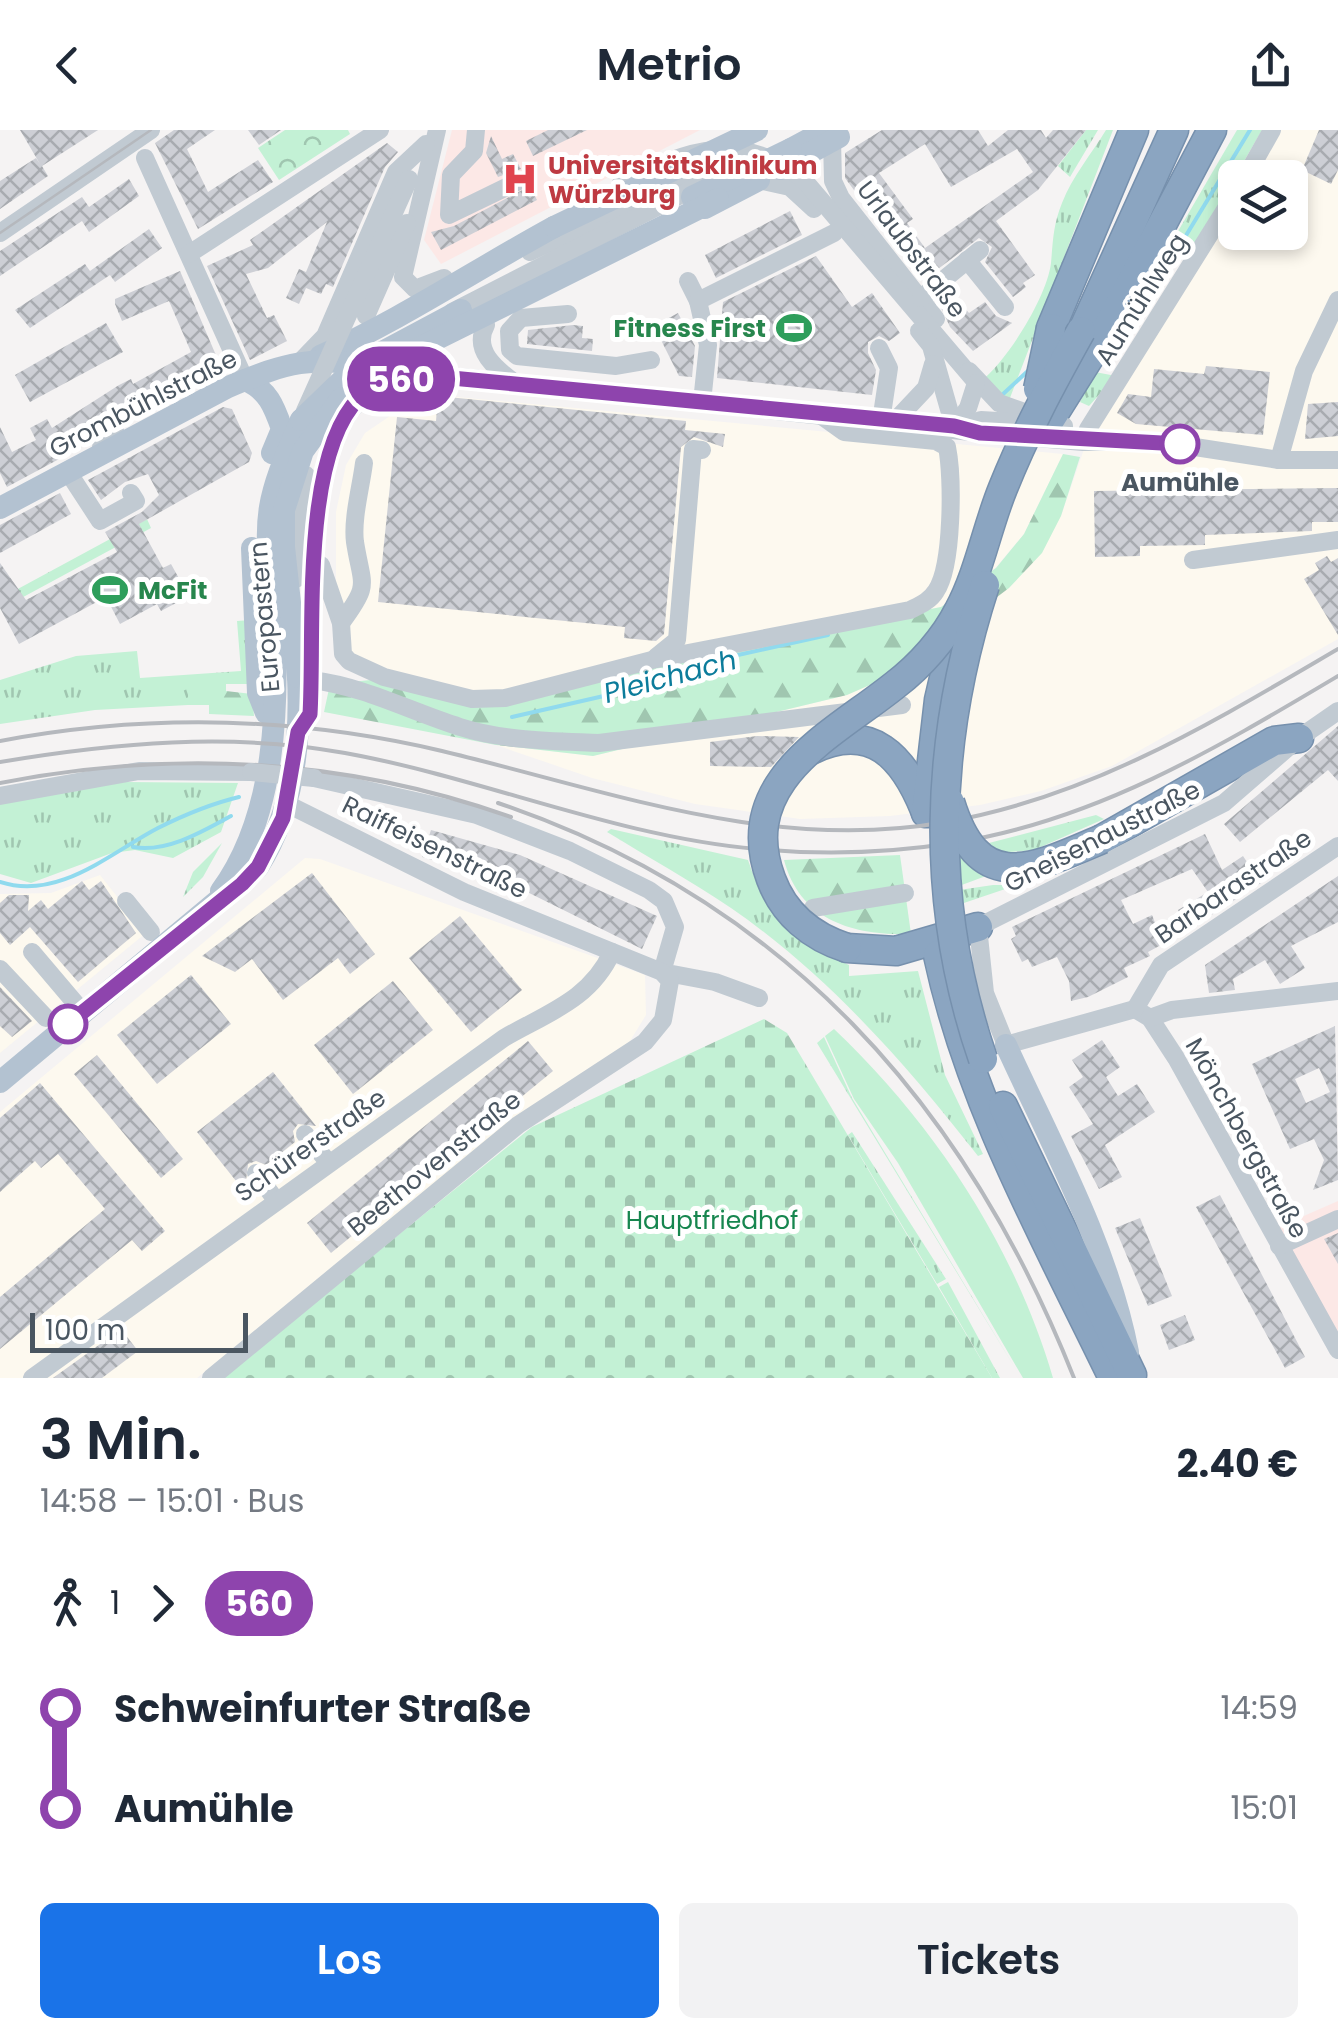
<!DOCTYPE html>
<html lang="de">
<meta charset="utf-8">
<style>
body{margin:0;font-family:Poppins,sans-serif;background:#f2f2f3;color:#1f2937;height:100vh;display:flex;flex-direction:column;font-size:38px;white-space:nowrap}
*{box-sizing:border-box;margin:0}
p{font-size:32px;color:#747a83}
.icon{flex:none;width:55px;height:55px;fill:none;stroke:currentColor;stroke-width:2;stroke-linecap:round;stroke-linejoin:round}
.map{position:relative;height:1248px;overflow:hidden}
.panel{display:flex;flex-direction:column;background:#fff;flex:1}
.panel>*{flex:none}
.badge{padding:0 20px;border-radius:32px;font-size:35px;line-height:65px}
.fabs{position:absolute;left:1218px;top:30px;display:grid;gap:20px}
.fabs a{display:grid;place-items:center;width:90px;height:90px;border-radius:15px;background:#fff;box-shadow:0 5px 15px #0003;font-size:50px}
.scale{position:absolute;left:30px;bottom:25px;width:218px;box-sizing:border-box;padding-left:10px;border:5px solid #4a5661;border-top:0;font-size:28px;line-height:35px;white-space:nowrap;color:#4a5661;-webkit-text-stroke:8px #fff;paint-order:stroke}
.map>.badge{position:absolute;translate:-50% -50%;box-shadow:0 0 0 5px #fff}
.legs{display:flex;align-items:center;gap:15px;height:110px;padding:0 40px;font-size:32px}
.legs p{margin-inline-start:auto}
.overview{display:flex;align-items:center;justify-content:space-between;height:170px;padding:0 40px}
h1{font-size:55px;font-weight:600;line-height:75px}
.button{display:flex;gap:20px;margin-top:auto;padding:20px 40px}
.button a{flex:1;height:115px;border-radius:15px;background:#1a73e8;color:#fff;font-size:40px;font-weight:600;line-height:115px;text-align:center}
.button a+a{background:#f2f2f3;color:#1f2937}
ul{padding:0 40px;list-style:none}
li{display:flex;align-items:center;gap:35px;height:100px;font-size:38px}
li i{display:grid;place-items:center;width:15px;height:100%;margin:0 12px;background:currentColor}
li i::after{content:'';width:25px;height:25px;margin:-12px;border:8px solid;border-radius:50%;background:#fff}
li p{margin-inline-start:auto}
li:first-child i{background:linear-gradient(#0000 50%,currentColor 0)}
li:last-child i{background:linear-gradient(currentColor 50%,#0000 0)}
header{display:flex;justify-content:space-between;align-items:center;height:130px;padding:0 40px;background:#fff;font-size:45px;font-weight:600}
.map>svg:first-child{display:block}
.commercial{fill:#fdf9ef;fill-rule:evenodd}
.medical{fill:#fce8e6}
.grass{fill:url(#grass-tufts)}
.forest{fill:url(#forest-firs)}
.cemetery{fill:url(#cemetery-stones)}
.park{fill:url(#park-crowns)}
.garden{fill:#c3f1d5}
.lines{fill:none;stroke-linecap:round;stroke-linejoin:round}
.stream{stroke:#90daee;stroke-width:4}
.building{fill:url(#building-cross-hatch);fill-rule:evenodd}
.highway-casing{stroke:#7690ad;stroke-width:31}
.minor{stroke:#c1cad2;stroke-width:18}
.major{stroke:#b3c2d1;stroke-width:22}
.highway{stroke:#8ba5c1;stroke-width:28}
.tram{stroke:#b5b8bd;stroke-width:2.5}
.rail{stroke:#b5b8bd;stroke-width:4}
.highway-bridge-casing{stroke:#7690ad;stroke-width:31;stroke-linecap:butt}
.minor-bridge{stroke:#c1cad2;stroke-width:18}
.major-bridge{stroke:#b3c2d1;stroke-width:22}
.highway-bridge{stroke:#8ba5c1;stroke-width:28}
.line-1-casing{stroke:#fff;stroke-width:22}
.line-1{stroke:#8e44ad;stroke-width:15}
.stop-1-dot{fill:#fff;stroke:#8e44ad;stroke-width:5}
.labels{text-anchor:middle;stroke-width:10;stroke-linejoin:round;paint-order:stroke}
.health-label{font-size:25px;font-weight:bold;fill:#be3a42;stroke:#fff;text-anchor:start}
.street-label{font-size:25px;fill:#4a5661;stroke:#fff}
.leisure-label{font-size:25px;font-weight:bold;fill:#27864d;stroke:#fff;text-anchor:end}
.stop-label{font-size:25px;font-weight:bold;fill:#4a5661;stroke:#fff}
.park-label{font-size:25px;fill:#17864f;stroke:#fff}
.water-label{font-size:28px;font-style:italic;fill:#0c7c9b;stroke:#fff}
</style>
<header><svg class="icon" aria-label="back" viewBox="0 0 24 24"><path d="M15 5l-7 7 7 7"/></svg>Metrio<svg class="icon" aria-label="share" viewBox="0 0 24 24"><path d="M12 15V3M7 8l5-5 5 5M5 13v7h14v-7"/></svg></header>
<div class="map">
<svg width="1338" height="1248" viewBox="0 0 1338 1248">
<defs>
<pattern id="grass-tufts" width="24" height="20" patternUnits="userSpaceOnUse" patternTransform="scale(2.5)"><rect width="24" height="20" fill="#c3f1d5"/><path d="M3 7l-1-3M5 7V3M7 7l1-3M15 17l-1-3M17 17v-4M19 17l1-3" fill="none" stroke="#a0c6b0"/></pattern>
<pattern id="forest-firs" width="22" height="20" patternUnits="userSpaceOnUse" patternTransform="scale(2.5)"><rect width="22" height="20" fill="#c3f1d5"/><path d="M5 1l3.5 6h-7zM16 11l3.5 6h-7z" fill="#a0c6b0"/></pattern>
<pattern id="cemetery-stones" width="16" height="16" patternUnits="userSpaceOnUse" patternTransform="scale(2.5)"><rect width="16" height="16" fill="#c3f1d5"/><path d="M2 7V4a2 2 0 0 1 4 0v3zM10 15v-3a2 2 0 0 1 4 0v3z" fill="#a0c6b0"/></pattern>
<pattern id="park-crowns" width="20" height="18" patternUnits="userSpaceOnUse" patternTransform="scale(2.5)"><rect width="20" height="18" fill="#c3f1d5"/><path d="M2 6a3 3 0 1 1 6 0M12 15a3 3 0 1 1 6 0" fill="none" stroke="#a0c6b0"/></pattern>
<pattern id="building-cross-hatch" width="8" height="8" patternUnits="userSpaceOnUse" patternTransform="scale(2.5)"><rect width="8" height="8" fill="#cdcfd5"/><path d="M0 0l8 8M0 8l8-8" fill="none" stroke="#a8abb0"/></pattern>
</defs>
<rect width="100%" height="100%" fill="#f5f3f3"/>
<g class="commercial">
<path d="M1262,0H1338V509L1112,636L1041,661L980,675L890,686L800,689L695,674L592,648L496,615L593,626L847,565L1061,386L1093,293ZM1235,48H1290V102H1235Z"/>
<path d="M436,265L1063,324L1024,404L996,437L941,477L667,530L511,575L371,550L336,502V382L346,335L365,303L396,282Z"/>
<path d="M305,728L320,729L645,845L646,885L625,919L502,998L197,1248H0V982Z"/>
<path d="M100,745L146,803L0,923V764L51,763Z"/>
</g>
<g class="medical">
<path d="M452,0H700L441,134L424,110Z"/>
<path d="M1338,1071V1203L1274,1099Z"/>
</g>
<g class="grass">
<path d="M1086,0H1098L1070,47L1058,36Z"/>
<path d="M1106,0H1113L1008,273L981,251C1007,231 1047,167 1051,133C1053,111 1053,95 1062,73C1072,47 1092,23 1106,0Z"/>
<path d="M1237,0H1262L1190,125L1170,115Z"/>
<path d="M1095,242L1116,246L1089,276L1080,272Z"/>
<path d="M147,389L151,398L1,479L0,484L3,467Z"/>
<path d="M251,490L252,554H189L188,575L95,580L0,594V550L76,526L137,521L140,548L241,541L237,491Z"/>
<path d="M124,652L238,653L221,702L173,728L135,720L112,723L31,753L0,744V673Z"/>
<path d="M1096,685L1104,689L1034,720L998,723L985,714Z"/>
<path d="M611,699L748,730C766,785 797,813 849,835V846L918,841L945,945L983,1024L978,1026C906,934 828,845 731,778C691,751 648,727 607,702Z"/>
<path d="M222,713L203,747L183,767L193,742Z"/>
<path d="M958,721L986,744V746L959,756Z"/>
<path d="M993,755H1017L961,774L959,760Z"/>
<path d="M824,907L852,968L1021,1248L817,913Z"/>
<path d="M852,1002L946,1149L937,1154L848,1005Z"/>
<path d="M948,1152L1000,1248H992L939,1157Z"/>
</g>
<g class="forest">
<path d="M1063,324L1080,327L1061,386L1042,423L1009,458L895,544L847,565L593,626L496,615L324,582L330,554L371,550L481,575L667,530L941,477L996,438L1024,404Z"/>
<path d="M226,553V561L252,564L254,586L209,584V575H188V554Z"/>
<path d="M900,725L911,804C855,806 800,791 784,730Z"/>
</g>
<path class="cemetery" d="M764,889L787,903L992,1248H221L532,997Z"/>
<path class="park" d="M285,0H348L350,4L279,50L258,18Z"/>
<path class="garden" d="M834,899C934,994 1014,1115 1053,1248H1023L898,1033L854,969L825,906Z"/>
<g class="lines">
<g class="stream">
<path d="M1179,117L1250,0"/>
<path d="M1002,265L1030,239"/>
<path d="M512,587L665,552L720,529L828,505"/>
<path d="M133,717C166,723 202,702 231,686"/>
<path d="M0,752C58,771 110,723 158,698C184,685 210,674 239,667"/>
</g>
</g>
<g class="building">
<path d="M20,0H98L42,36L48,46L0,79V51L36,28L40,34Z"/>
<path d="M174,0H215L187,19L208,62L258,30L273,52L198,99L155,13Z"/>
<path d="M248,0H281L259,15Z"/>
<path d="M548,0H587L533,26L526,11Z"/>
<path d="M882,0H978L988,16L1008,0H1041L1046,8L1053,0H1086L1038,60L996,91L1035,145L1023,153L1026,157L1013,167L985,132L992,117L979,108L922,151L845,48V23ZM925,14L951,57L1017,19L1033,42L925,118L907,93L913,89L879,43Z"/>
<path d="M1319,0H1338V40L1331,54L1302,40Z"/>
<path d="M491,6L502,29L513,24L521,39L498,47L486,23Z"/>
<path d="M387,13L398,22L385,37L333,157L326,154L321,164L306,158L299,174L286,168L299,139L306,142L327,92L268,138L246,144L267,188L274,185L287,211L250,230L207,136L253,115L250,110Z"/>
<path d="M129,49L139,66L89,102L82,91L0,146V121L82,67L89,77Z"/>
<path d="M530,56L537,70L441,120L431,102L454,96Z"/>
<path d="M790,81L802,105L716,148L705,125Z"/>
<path d="M149,99L162,118L115,152L110,145L30,198L15,180L85,134L90,141Z"/>
<path d="M816,126L852,177L872,163L900,203L889,211L879,206L868,212V223L876,240L872,265L717,248L723,172Z"/>
<path d="M180,141L221,237L219,242L126,293L118,287L108,289L93,302L89,313L7,357L0,343V297L12,322L36,310L30,298L47,289L52,298L119,255L131,249L133,254L191,222L169,171L122,191L115,174V169Z"/>
<path d="M950,161L969,183L985,172L996,186L1012,193L973,221L950,197L938,171Z"/>
<path d="M678,183L695,216L692,247L679,246L654,196Z"/>
<path d="M106,193L123,222L30,272L15,245Z"/>
<path d="M573,195L583,196L582,208L593,209L592,221L527,214L528,200Z"/>
<path d="M1206,236L1270,242L1263,305L1136,294L1117,283L1128,264L1151,267L1154,239L1204,244Z"/>
<path d="M438,266L686,291L685,300L725,304L723,317L694,307L681,317L664,504L656,511L624,508L625,497L378,472L397,287L436,291Z"/>
<path d="M1338,272V306L1305,309L1308,274Z"/>
<path d="M223,277L232,279L252,323L249,332L139,394L163,438L171,434L181,452L173,456L176,473L161,481L157,474L120,494L106,467L19,514L0,478V433L26,470L117,422L105,402L142,382L159,365L148,344L125,352L101,370L88,350Z"/>
<path d="M1338,358V392H1312V401L1205,405V415L1140,416V426L1095,427L1094,361Z"/>
<path d="M60,363L71,384L0,423V395Z"/>
<path d="M1327,426L1331,432L1338,428V505L1304,449L1319,440L1315,433Z"/>
<path d="M1338,596V651L1328,640L1240,712L1224,694Z"/>
<path d="M757,606L799,607L771,637L710,636V612Z"/>
<path d="M431,700L520,725L657,786L642,819L509,753L422,727Z"/>
<path d="M1205,704L1222,740L1243,726L1261,753L1182,804L1160,812L1161,815L1148,822L1150,826L1124,838L1128,847L1088,867L1071,871L1069,851L1057,827L1032,837L1028,829L1022,832L1011,809L1016,806L1012,797ZM1192,739L1208,762L1178,780L1180,784L1156,795L1152,785L1133,794L1121,770Z"/>
<path d="M312,743L375,824L350,844L338,828L283,870L252,829L235,842L202,826Z"/>
<path d="M1338,746V792L1291,816L1305,838L1280,854L1265,830L1233,849L1235,860L1209,863L1205,835Z"/>
<path d="M82,751L89,760L101,751L136,803L78,852L30,797L10,815L0,803V773L9,765H29L28,781L41,770L48,779Z"/>
<path d="M460,786L522,860L471,902L409,828Z"/>
<path d="M191,845L231,894L157,954L117,905Z"/>
<path d="M393,851L433,900L353,964L314,915Z"/>
<path d="M0,857L32,891L12,907L0,896Z"/>
<path d="M1335,896L1338,1050L1313,1060L1324,1030L1314,1009L1290,1019L1252,934ZM1319,938L1330,962L1306,973L1295,949Z"/>
<path d="M1102,910L1120,937L1106,947L1118,966L1137,954L1155,982L1105,1015L1122,1047L1099,1059L1071,1006L1093,994L1069,957L1083,947L1072,930Z"/>
<path d="M528,911L553,941L331,1123L307,1093Z"/>
<path d="M97,925L183,1029L161,1048L74,944Z"/>
<path d="M273,942L316,996L298,994L293,1001L295,1012L266,1035L256,1031L248,1034L246,1051L240,1056L197,1002Z"/>
<path d="M40,953L165,1101L142,1121L132,1110L0,1219V1167L105,1079L58,1024L41,1038L35,1031L0,1062V988Z"/>
<path d="M1220,1065L1305,1227L1285,1238L1196,1077Z"/>
<path d="M1140,1088L1172,1166L1148,1176L1115,1098Z"/>
<path d="M1338,1103V1134L1324,1109Z"/>
<path d="M1185,1185L1195,1210L1169,1220L1160,1195Z"/>
<path d="M121,1199L138,1221L102,1248H53Z"/>
</g>
<g class="lines">
<defs>
<g id="highway">
<path d="M1051,198L1134,0"/>
<path d="M1073,222L1174,0"/>
<path d="M1050,290L1104,204L1212,0"/>
<path d="M811,620C872,590 904,628 925,680"/>
<path d="M926,683L939,570L959,483"/>
<path d="M1102,709L1274,611L1299,608"/>
<path d="M847,818L896,821L978,797"/>
<path d="M938,825C970,975 1047,1111 1113,1248"/>
<path d="M1003,976L1132,1245"/>
</g>
</defs>
<use href="#highway" class="highway-casing"/>
<g class="minor">
<path d="M437,0L403,147L415,159L444,148"/>
<path d="M476,0L474,21L451,45L449,85L519,51"/>
<path d="M832,10L833,51L841,68L936,189"/>
<path d="M145,28L245,250"/>
<path d="M1245,48L1272,0"/>
<path d="M759,50L790,57L814,79"/>
<path d="M621,53C691,18 741,0 804,50L975,251"/>
<path d="M0,103L151,0"/>
<path d="M530,122L722,30L749,25L772,29"/>
<path d="M189,124L380,0"/>
<path d="M967,130L1005,177"/>
<path d="M688,151L698,171"/>
<path d="M921,168L980,120"/>
<path d="M452,182L700,55"/>
<path d="M568,184L521,188L509,201L510,220L517,226L616,236L651,230"/>
<path d="M366,186L407,93"/>
<path d="M486,195C472,220 496,239 515,253"/>
<path d="M919,201L931,216L954,297"/>
<path d="M879,218L889,238L881,291"/>
<path d="M301,231L325,206L396,42L426,14"/>
<path d="M969,241L999,273L1064,296"/>
<path d="M702,272L708,215L698,171L834,103"/>
<path d="M894,292L926,258L933,234"/>
<path d="M954,297L968,278L976,253"/>
<path d="M961,297L981,290L1028,293"/>
<path d="M1088,299L1235,64"/>
<path d="M100,325L102,310L115,299"/>
<path d="M1279,330L1304,241L1338,170"/>
<path d="M68,342L100,391L136,371L131,363"/>
<path d="M1193,430L1338,410"/>
<path d="M321,435L341,493L343,524L349,531L384,547L472,569L505,568L652,530L910,480C920,475 930,471 936,461C953,436 953,347 947,317L936,311L844,302L823,287"/>
<path d="M296,449L298,383L306,345"/>
<path d="M341,493C371,453 362,457 355,412C352,389 361,357 364,333"/>
<path d="M656,527L677,510L693,319L702,320"/>
<path d="M312,550C366,557 409,581 460,597C504,611 553,611 599,613L902,575"/>
<path d="M299,602L310,584C315,499 293,292 385,253C422,237 476,250 515,253L980,303L1083,312L1156,311L1279,330H1338"/>
<path d="M314,648L477,685L570,721L649,760L664,771L675,797L662,842L715,852L759,868"/>
<path d="M0,666L139,641L251,642"/>
<path d="M126,771L151,802"/>
<path d="M813,778L905,763"/>
<path d="M32,822L82,881"/>
<path d="M0,839L46,888"/>
<path d="M1135,879L1006,915L985,863L978,797L1224,673L1299,608L1338,581"/>
<path d="M1135,879L1150,888L1176,928L1338,1220"/>
<path d="M1135,879L1161,835L1338,716"/>
<path d="M1150,888L1172,880L1338,861"/>
<path d="M305,1004L328,1032"/>
<path d="M256,1043L275,1069"/>
<path d="M1279,1116L1338,1089"/>
<path d="M32,1248L504,908C547,883 590,870 612,822"/>
<path d="M211,1248L518,995L645,912L663,890L670,851L662,842L464,762L287,674"/>
</g>
<g class="major">
<path d="M791,19L826,0"/>
<path d="M705,78L759,50"/>
<path d="M320,226C402,189 475,140 554,97"/>
<path d="M245,250C268,260 274,276 282,299L272,323"/>
<path d="M0,378L228,257C290,231 308,227 375,235"/>
<path d="M252,418L258,563L266,583"/>
<path d="M221,761C276,686 279,575 274,485C272,449 264,413 270,377C275,347 289,319 301,290"/>
<path d="M1006,915C1051,1014 1107,1114 1128,1222"/>
<path d="M0,952L258,737C294,681 301,612 298,547"/>
</g>
<use href="#highway" class="highway"/>
<path class="tram" d="M0,103L151,0"/>
<g class="rail">
<path d="M0,611C149,583 294,586 442,621C609,661 772,723 946,692C1091,667 1213,592 1338,519"/>
<path d="M0,632C114,613 230,602 345,623C483,648 617,707 757,719C821,725 889,723 953,713C1095,691 1217,618 1338,546"/>
<path d="M0,653C173,619 344,628 511,687"/>
<path d="M498,673C784,770 965,973 1074,1248"/>
</g>
<defs>
<g id="highway-bridge">
<path d="M1038,259L1051,198"/>
<path d="M950,672C979,767 1032,739 1102,709"/>
<path d="M847,818C812,807 784,784 771,749C734,650 833,605 895,555C920,536 945,508 959,480C979,443 987,397 1003,358C1025,303 1052,253 1081,201"/>
<path d="M983,929C929,773 934,612 985,455"/>
</g>
</defs>
<use href="#highway-bridge" class="highway-bridge-casing"/>
<g class="minor-bridge">
<path d="M305,281L409,49"/>
<path d="M251,642L314,648"/>
</g>
<g class="major-bridge">
<path d="M780,39L839,7"/>
<path d="M692,67L791,19"/>
<path d="M554,97L757,0"/>
<path d="M301,290L358,235L461,180"/>
<path d="M298,547L284,417V380L303,321L340,270L415,220L718,69"/>
</g>
<use href="#highway-bridge" class="highway-bridge"/>
</g>
<g class="lines">
<defs>
<path id="line-1" d="M68,894L242,754L258,737L283,688L298,602L310,584C315,502 300,326 360,267C381,247 414,248 441,247L954,296L980,303L1180,314"/>
</defs>
<use href="#line-1" class="line-1-casing"/>
<use href="#line-1" class="line-1"/>
</g>
<defs>
<symbol id="hospital-bare" viewBox="-9 -9 18 18"><path d="M-5-5h3v3.5h4V-5h3V5h-3V1.5h-4V5h-3Z" fill="#e0444e" stroke="#fff" stroke-width="2.5" paint-order="stroke"/></symbol>
<symbol id="stadium-bare" viewBox="-9 -9 18 18"><path d="M0-5a6.5 5 0 1 0 0 10a6.5 5 0 1 0 0-10ZM-3.5-1.8h7v3.6h-7Z" fill="#2e9e5b" stroke="#fff" stroke-width="2.5" paint-order="stroke"/></symbol>
</defs>
<g fill-rule="evenodd">
<use href="#hospital-bare" x="495" y="24" width="50" height="50"/>
<use href="#stadium-bare" x="769" y="173" width="50" height="50"/>
<use href="#stadium-bare" x="85" y="435" width="50" height="50"/>
</g>
<g class="stop-1-dot">
<circle cx="1180" cy="314" r="18"/>
<circle cx="68" cy="894" r="18"/>
</g>
<g class="labels">
<g class="health-label">
<text x="548" y="44">Universitätsklinikum<tspan x="548" dy="29">Würzburg</tspan></text>
</g>
<g class="street-label">
<text transform="translate(912 119) rotate(53)" y="9">Urlaubstraße</text>
<text transform="translate(1141 169) rotate(-58)" y="9">Aumühlweg</text>
<text transform="translate(143 273) rotate(-27)" y="9">Grombühlstraße</text>
<text transform="translate(264 487) rotate(-95)" y="9">Europastern</text>
<text transform="translate(1102 706) rotate(-27)" y="9">Gneisenaustraße</text>
<text transform="translate(435 717) rotate(26)" y="9">Raiffeisenstraße</text>
<text transform="translate(1233 756) rotate(-34)" y="9">Barbarastraße</text>
<text transform="translate(1247 1008) rotate(61)" y="9">Mönchbergstraße</text>
<text transform="translate(310 1015) rotate(-35)" y="9">Schürerstraße</text>
<text transform="translate(434 1033) rotate(-39)" y="9">Beethovenstraße</text>
</g>
<g class="leisure-label">
<text x="766" y="207">Fitness First</text>
<text x="138" y="469" text-anchor="start">McFit</text>
</g>
<g class="stop-label">
<text x="1180" y="361">Aumühle</text>
</g>
<g class="park-label">
<text x="712" y="1099">Hauptfriedhof</text>
</g>
<g class="water-label">
<text transform="translate(670 546) rotate(-15)" y="10">Pleichach</text>
</g>
</g>
</svg>
<div class="fabs">
<a><svg class="icon" aria-label="layers" viewBox="0 0 24 24"><path d="M12 4l9 5-9 5-9-5zM3 14l9 5 9-5"/></svg></a>
</div>
<div class="scale">100 m</div>
<b class="badge" style="left:401px;top:249px;background:#8e44ad;color:#fff">560</b>
</div>
<section class="panel">
<div class="overview"><div><h1>3 Min.</h1><p>14:58 – 15:01 · Bus</p></div><b>2.40 €</b></div>
<div class="legs"><svg class="icon" aria-label="walk" viewBox="0 0 24 24"><circle cx="13" cy="4" r="2"/><path d="M13 8l-2 6 4 7M11 14l-3 7M7 12l3-4h3l4 4"/></svg>1<svg class="icon" aria-label="forward" viewBox="0 0 24 24"><path d="M9 5l7 7-7 7"/></svg><b class="badge" style="background:#8e44ad;color:#fff">560</b></div>
<ul>
<li><i style="color:#8e44ad"></i><b>Schweinfurter Straße</b><p>14:59</p></li>
<li><i style="color:#8e44ad"></i><b>Aumühle</b><p>15:01</p></li>
</ul>
<div class="button"><a>Los</a><a>Tickets</a></div>
</section>
